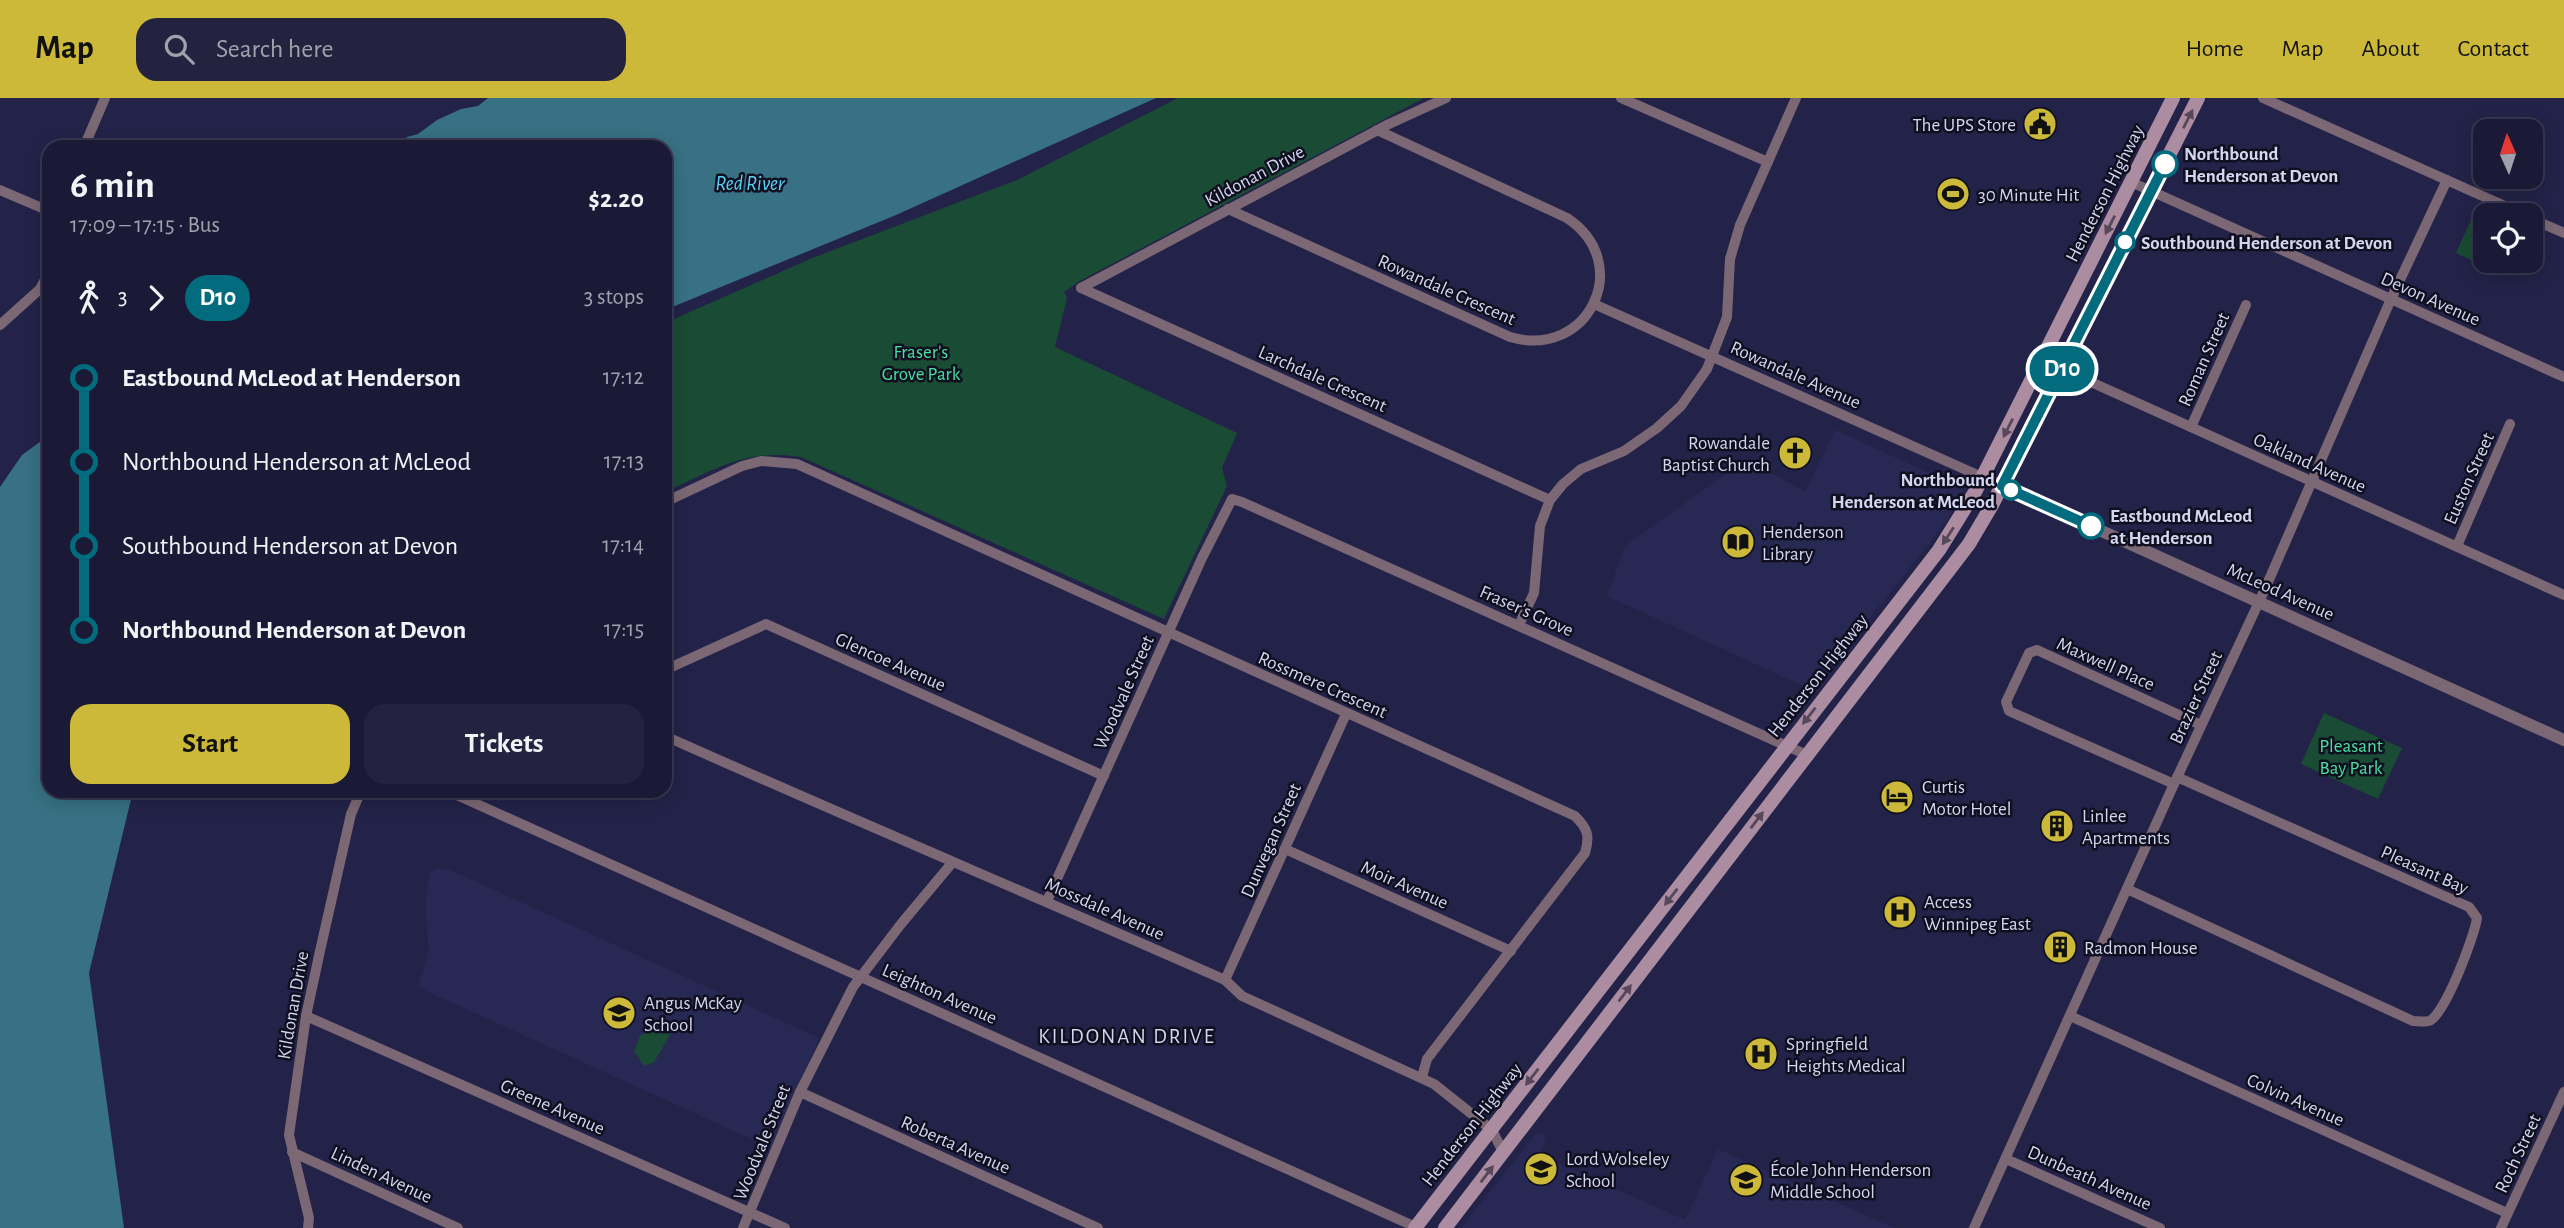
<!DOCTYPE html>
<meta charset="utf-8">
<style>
body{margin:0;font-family:"Alegreya Sans",sans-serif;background:#23233f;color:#f1f3f6;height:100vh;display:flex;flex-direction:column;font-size:26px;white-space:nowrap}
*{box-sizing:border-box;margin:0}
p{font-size:23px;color:#9fa1ad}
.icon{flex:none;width:38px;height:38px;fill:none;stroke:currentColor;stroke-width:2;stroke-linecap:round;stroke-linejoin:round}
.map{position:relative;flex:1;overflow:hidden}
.drawer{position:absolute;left:42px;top:42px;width:630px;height:658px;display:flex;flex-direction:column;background:#1a1a37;border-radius:21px;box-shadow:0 4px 18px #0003,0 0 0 2px #383852}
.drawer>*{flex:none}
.badge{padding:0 14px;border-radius:23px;font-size:24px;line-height:46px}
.needle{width:46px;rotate:357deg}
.controls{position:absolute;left:2473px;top:21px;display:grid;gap:14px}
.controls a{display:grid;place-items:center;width:70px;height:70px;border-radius:14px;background:#1a1a37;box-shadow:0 4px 18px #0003,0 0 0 2px #383852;font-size:35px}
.map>.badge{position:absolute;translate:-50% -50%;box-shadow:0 0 0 4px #fff}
.legs{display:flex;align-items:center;gap:10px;height:77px;padding:0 28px;font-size:23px}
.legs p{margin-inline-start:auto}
.summary{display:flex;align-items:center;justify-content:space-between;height:119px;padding:0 28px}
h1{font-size:38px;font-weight:600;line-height:52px}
.primary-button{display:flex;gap:14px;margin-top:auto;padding:14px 28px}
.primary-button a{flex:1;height:80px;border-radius:21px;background:#ccb939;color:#111;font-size:28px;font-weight:600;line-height:80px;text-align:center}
.primary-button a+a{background:#23233f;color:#f1f3f6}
ul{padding:0 28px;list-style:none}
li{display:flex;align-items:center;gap:24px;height:84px;font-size:26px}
li i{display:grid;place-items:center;width:10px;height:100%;margin:0 9px;background:currentColor}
li i::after{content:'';width:18px;height:18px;margin:-9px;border:5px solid;border-radius:50%;background:#1a1a37}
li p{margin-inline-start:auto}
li:first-child i{background:linear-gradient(#0000 50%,currentColor 0)}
li:last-child i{background:linear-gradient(currentColor 50%,#0000 0)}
header{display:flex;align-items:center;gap:42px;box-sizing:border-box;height:98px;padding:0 35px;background:#ccb939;color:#111}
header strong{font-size:33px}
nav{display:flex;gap:38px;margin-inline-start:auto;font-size:24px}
.search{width:490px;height:63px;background:#23233f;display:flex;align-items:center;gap:18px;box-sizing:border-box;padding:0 24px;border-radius:21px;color:#9fa1ad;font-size:26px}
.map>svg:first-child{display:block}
.built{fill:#282855}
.green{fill:#1a4b34}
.water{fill:#377183}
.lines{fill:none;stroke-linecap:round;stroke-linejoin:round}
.minor{stroke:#7c6874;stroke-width:10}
.tertiary{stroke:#7c6874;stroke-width:12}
.secondary{stroke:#ac8ca0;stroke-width:14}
.oneway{fill:#56475a}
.line-1-casing{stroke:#fff;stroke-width:16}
.line-1{stroke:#026c7e;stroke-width:10}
.stop-1-dot{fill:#fff;stroke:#026c7e;stroke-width:3.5}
.labels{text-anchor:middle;stroke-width:5;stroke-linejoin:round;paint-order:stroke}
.poi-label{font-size:19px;fill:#d4d6ef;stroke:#0f0f20;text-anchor:start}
.stop-label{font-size:19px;font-weight:bold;fill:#d4d6ef;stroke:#0f0f20;text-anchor:start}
.street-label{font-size:19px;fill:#d4d6ef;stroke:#0f0f20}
.park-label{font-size:19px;fill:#4ae09f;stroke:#0f0f20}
.water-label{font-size:21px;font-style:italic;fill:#58d0f3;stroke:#0f0f20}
.neighbourhood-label{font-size:21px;letter-spacing:2px;fill:#d4d6ef;stroke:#0f0f20}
</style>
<header>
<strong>Map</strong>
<div class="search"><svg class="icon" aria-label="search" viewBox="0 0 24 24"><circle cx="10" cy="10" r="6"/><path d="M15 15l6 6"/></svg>Search here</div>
<nav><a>Home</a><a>Map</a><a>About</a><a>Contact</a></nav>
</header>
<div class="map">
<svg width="2564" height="1130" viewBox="0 0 2564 1130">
<rect width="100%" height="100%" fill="#232349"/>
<g class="built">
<path d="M1835,332L1964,391L1950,417L1932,442L1812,592L1607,498L1625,448L1747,361L1805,394Z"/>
<path d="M436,771H448L819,940L771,1050L418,889L429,851L426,822V796L430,775Z"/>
<path d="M1537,1034L1543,1035L1546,1041L1540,1057L1685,1122L1718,1051L1894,1130H1461Z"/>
</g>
<g class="green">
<path d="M1178,0H1424L1080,183L1064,194L1067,200L1055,249L1237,335L1222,370L1227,388L1164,521L801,359C745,350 714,372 665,394V225L810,161L1019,81Z"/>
<path d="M2476,111L2490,117H2485V163H2494L2490,171L2456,155Z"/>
<path d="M2324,615L2402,650L2378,701L2301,666Z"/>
<path d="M657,928L668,933L670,937L654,964L644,968L634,953L640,938Z"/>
</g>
<g class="water">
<path d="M488,0H1156L896,117L665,212V49H397L407,39L418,36L437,22L461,11L478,8Z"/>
<path d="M49,333V693H133L89,875L124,1130H0V389L22,357L44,341Z"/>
</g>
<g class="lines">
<g class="minor">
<path d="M1621,0L1768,64"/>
<path d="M2263,0L2525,117"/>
<path d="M84,49L105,0"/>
<path d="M2131,84L2564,279"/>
<path d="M0,92L49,113"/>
<path d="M1228,111L1510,239C1589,262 1635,165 1567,120L1377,32"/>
<path d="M2530,120L2564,135"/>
<path d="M1081,190L1550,402"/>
<path d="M1081,190L1389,26L1446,0"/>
<path d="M1594,206L1982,379"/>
<path d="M0,227L40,191L49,174"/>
<path d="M2042,262L2564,497"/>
<path d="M2191,329L2246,207"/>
<path d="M665,404L742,368L761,363L797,366L1575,718C1588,731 1590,738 1585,755L1427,961L1422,979"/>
<path d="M2457,448L2510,326"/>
<path d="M1519,527L1534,495L1540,428L1550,402L1563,386L1581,371L1624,353L1657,330L1681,308L1707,271L1727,219L1730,161L1740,127L1796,0"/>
<path d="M665,572L766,526L1104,678"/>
<path d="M665,638C851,721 1039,800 1225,882L1242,898L1434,986L1492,1032L1503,1054"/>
<path d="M2174,686L2009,613L2006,604L2029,555L2037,552L2201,627"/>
<path d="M448,693L1418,1130"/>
<path d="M1285,751L1511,853"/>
<path d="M2127,791L2413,923C2417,923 2425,924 2429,923C2444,919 2475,837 2477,820L2469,809L2177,679"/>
<path d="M1047,803L1202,460L1232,401L1242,404L1807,657"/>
<path d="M1225,882L1346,616"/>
<path d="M306,918L785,1130"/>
<path d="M2070,918L2507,1115"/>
<path d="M800,994L1098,1130"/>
<path d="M292,1054L458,1130"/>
<path d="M2006,1061L2160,1130"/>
<path d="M308,1130L309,1120L289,1037L306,918L320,853L351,716L361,693"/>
<path d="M743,1130L800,994L853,889L901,826L952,765"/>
<path d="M1974,1130L2174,686L2265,491L2391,201L2447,82"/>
<path d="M2501,1130L2564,994"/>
</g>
<path class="tertiary" d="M1982,379L2564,642"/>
<g class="secondary">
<path d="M1415,1130L1939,452L1975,394L2173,0"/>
<path d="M1445,1130L1969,446L1992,407L2198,0"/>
</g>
</g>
<defs><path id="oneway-solid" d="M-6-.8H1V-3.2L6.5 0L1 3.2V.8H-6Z" transform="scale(1.75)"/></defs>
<g class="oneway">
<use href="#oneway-solid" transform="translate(2188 21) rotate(-63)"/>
<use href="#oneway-solid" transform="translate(2110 127) rotate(117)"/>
<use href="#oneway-solid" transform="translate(2008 330) rotate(117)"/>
<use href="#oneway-solid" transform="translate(1948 438) rotate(123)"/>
<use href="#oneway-solid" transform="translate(1809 618) rotate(128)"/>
<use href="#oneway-solid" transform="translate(1757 722) rotate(-53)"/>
<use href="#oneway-solid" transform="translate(1671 799) rotate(128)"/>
<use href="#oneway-solid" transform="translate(1625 895) rotate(-53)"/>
<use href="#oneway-solid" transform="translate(1532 979) rotate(128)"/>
<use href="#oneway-solid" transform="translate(1487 1076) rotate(-53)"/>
</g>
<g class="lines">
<defs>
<path id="line-1" d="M2091,428L2002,388L2165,66"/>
</defs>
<use href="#line-1" class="line-1-casing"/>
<use href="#line-1" class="line-1"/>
</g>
<defs>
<symbol id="civic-disc" viewBox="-11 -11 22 22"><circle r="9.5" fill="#ccb939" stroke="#0f0f20"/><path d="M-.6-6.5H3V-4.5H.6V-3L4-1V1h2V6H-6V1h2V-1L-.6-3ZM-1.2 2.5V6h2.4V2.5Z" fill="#111"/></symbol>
<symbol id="stadium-disc" viewBox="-11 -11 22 22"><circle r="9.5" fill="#ccb939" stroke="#0f0f20"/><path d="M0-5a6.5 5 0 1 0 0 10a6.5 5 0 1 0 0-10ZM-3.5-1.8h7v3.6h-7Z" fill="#111"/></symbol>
<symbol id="church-disc" viewBox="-11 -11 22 22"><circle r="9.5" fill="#ccb939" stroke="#0f0f20"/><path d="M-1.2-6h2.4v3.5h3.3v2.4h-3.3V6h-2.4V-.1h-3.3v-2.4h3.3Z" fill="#111"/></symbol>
<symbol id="library-disc" viewBox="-11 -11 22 22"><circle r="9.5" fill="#ccb939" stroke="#0f0f20"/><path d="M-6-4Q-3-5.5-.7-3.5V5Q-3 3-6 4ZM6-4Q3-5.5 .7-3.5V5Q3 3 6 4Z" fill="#111"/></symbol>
<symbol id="hotel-disc" viewBox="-11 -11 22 22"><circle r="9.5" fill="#ccb939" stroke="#0f0f20"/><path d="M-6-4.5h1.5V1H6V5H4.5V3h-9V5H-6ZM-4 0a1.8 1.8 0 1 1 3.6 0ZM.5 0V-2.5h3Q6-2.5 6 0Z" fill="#111"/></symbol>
<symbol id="building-disc" viewBox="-11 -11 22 22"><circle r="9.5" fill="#ccb939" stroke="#0f0f20"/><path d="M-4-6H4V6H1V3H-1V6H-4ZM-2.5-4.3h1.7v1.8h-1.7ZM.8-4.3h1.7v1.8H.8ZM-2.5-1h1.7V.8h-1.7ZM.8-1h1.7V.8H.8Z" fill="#111"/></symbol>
<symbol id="hospital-disc" viewBox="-11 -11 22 22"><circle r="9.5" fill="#ccb939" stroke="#0f0f20"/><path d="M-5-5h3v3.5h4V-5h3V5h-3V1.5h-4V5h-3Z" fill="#111"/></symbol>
<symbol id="school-disc" viewBox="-11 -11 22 22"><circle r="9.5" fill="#ccb939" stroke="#0f0f20"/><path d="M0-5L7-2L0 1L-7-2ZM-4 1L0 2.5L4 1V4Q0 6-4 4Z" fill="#111"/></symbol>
</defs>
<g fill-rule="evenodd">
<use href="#civic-disc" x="2021" y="7" width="38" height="38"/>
<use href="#stadium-disc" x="1934" y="77" width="38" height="38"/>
<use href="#church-disc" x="1776" y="336" width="38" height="38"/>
<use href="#library-disc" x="1719" y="425" width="38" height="38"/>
<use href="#hotel-disc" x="1878" y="680" width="38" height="38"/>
<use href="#building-disc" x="2038" y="709" width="38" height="38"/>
<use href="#hospital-disc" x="1881" y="795" width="38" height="38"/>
<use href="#building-disc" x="2041" y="830" width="38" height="38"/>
<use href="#school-disc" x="600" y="896" width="38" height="38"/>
<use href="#hospital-disc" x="1742" y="937" width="38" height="38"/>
<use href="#school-disc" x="1522" y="1052" width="38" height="38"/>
<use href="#school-disc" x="1727" y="1063" width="38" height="38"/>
</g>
<g class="stop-1-dot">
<circle cx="2165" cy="66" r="12"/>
<circle cx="2125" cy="144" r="9"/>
<circle cx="2011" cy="392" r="9"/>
<circle cx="2091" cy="428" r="12"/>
</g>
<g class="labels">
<g class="poi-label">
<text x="2016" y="33" text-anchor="end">The UPS Store</text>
<text x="1978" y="103">30 Minute Hit</text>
<text x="1770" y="351" text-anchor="end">Rowandale<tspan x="1770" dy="22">Baptist Church</tspan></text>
<text x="1762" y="440">Henderson<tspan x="1762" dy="22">Library</tspan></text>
<text x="1922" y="695">Curtis<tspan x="1922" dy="22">Motor Hotel</tspan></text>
<text x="2082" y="724">Linlee<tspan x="2082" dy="22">Apartments</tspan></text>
<text x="1924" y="810">Access<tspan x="1924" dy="22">Winnipeg East</tspan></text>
<text x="2084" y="856">Radmon House</text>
<text x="644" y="911">Angus McKay<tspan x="644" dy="22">School</tspan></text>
<text x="1786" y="952">Springfield<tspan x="1786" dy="22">Heights Medical</tspan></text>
<text x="1566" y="1067">Lord Wolseley<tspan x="1566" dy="22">School</tspan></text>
<text x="1770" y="1078">École John Henderson<tspan x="1770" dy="22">Middle School</tspan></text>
</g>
<g class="stop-label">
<text x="2184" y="62">Northbound<tspan x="2184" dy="22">Henderson at Devon</tspan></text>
<text x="2141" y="151">Southbound Henderson at Devon</text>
<text x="1995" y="388" text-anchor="end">Northbound<tspan x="1995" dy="22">Henderson at McLeod</tspan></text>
<text x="2110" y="424">Eastbound McLeod<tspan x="2110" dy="22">at Henderson</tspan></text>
</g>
<g class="street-label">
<text transform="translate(1254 77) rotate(-28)" y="7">Kildonan Drive</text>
<text transform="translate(2104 95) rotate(-63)" y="7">Henderson Highway</text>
<text transform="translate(1447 191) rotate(24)" y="7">Rowandale Crescent</text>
<text transform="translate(2431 200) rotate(24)" y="7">Devon Avenue</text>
<text transform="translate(2203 261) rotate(-66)" y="7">Roman Street</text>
<text transform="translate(1796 276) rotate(24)" y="7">Rowandale Avenue</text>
<text transform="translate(1323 280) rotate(24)" y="7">Larchdale Crescent</text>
<text transform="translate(2310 364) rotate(24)" y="7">Oakland Avenue</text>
<text transform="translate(2468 380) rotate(-66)" y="7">Euston Street</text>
<text transform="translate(2281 493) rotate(24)" y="7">McLeod Avenue</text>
<text transform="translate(1527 512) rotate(24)" y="7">Fraser's Grove</text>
<text transform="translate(891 563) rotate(24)" y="7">Glencoe Avenue</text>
<text transform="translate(2106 565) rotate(24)" y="7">Maxwell Place</text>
<text transform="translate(1817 577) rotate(-52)" y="7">Henderson Highway</text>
<text transform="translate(1323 586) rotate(24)" y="7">Rossmere Crescent</text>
<text transform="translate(1123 594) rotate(-66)" y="7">Woodvale Street</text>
<text transform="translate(2195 599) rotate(-65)" y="7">Brazier Street</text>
<text transform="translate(1270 742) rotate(-66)" y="7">Dunvegan Street</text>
<text transform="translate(2425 771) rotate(24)" y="7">Pleasant Bay</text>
<text transform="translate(1405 786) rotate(24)" y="7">Moir Avenue</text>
<text transform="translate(1105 810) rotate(24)" y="7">Mossdale Avenue</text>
<text transform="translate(940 895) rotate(24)" y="7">Leighton Avenue</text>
<text transform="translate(292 907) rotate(-80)" y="7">Kildonan Drive</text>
<text transform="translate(2296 1001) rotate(24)" y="7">Colvin Avenue</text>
<text transform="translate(553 1008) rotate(24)" y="7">Greene Avenue</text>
<text transform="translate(1471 1026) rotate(-52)" y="7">Henderson Highway</text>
<text transform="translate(761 1044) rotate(-68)" y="7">Woodvale Street</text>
<text transform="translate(956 1046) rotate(24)" y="7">Roberta Avenue</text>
<text transform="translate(2517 1055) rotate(-65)" y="7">Roch Street</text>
<text transform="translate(382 1076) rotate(25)" y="7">Linden Avenue</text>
<text transform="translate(2090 1079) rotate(24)" y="7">Dunbeath Avenue</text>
</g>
<g class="park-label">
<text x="921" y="260">Fraser's<tspan x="921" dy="22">Grove Park</tspan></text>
<text x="2351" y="654">Pleasant<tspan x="2351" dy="22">Bay Park</tspan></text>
</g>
<g class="water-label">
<text x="750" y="92">Red River</text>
</g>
<g class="neighbourhood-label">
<text x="1127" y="945">KILDONAN DRIVE</text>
</g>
</g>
</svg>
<div class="controls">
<a><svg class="needle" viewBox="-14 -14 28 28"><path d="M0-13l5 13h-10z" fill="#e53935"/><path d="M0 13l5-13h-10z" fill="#9fa1ad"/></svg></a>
<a><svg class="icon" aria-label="locate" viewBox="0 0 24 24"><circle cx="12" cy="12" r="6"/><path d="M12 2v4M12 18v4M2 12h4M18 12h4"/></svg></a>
</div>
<b class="badge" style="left:2062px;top:271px;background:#026c7e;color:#fff">D10</b>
<section class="drawer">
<div class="summary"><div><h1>6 min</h1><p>17:09 – 17:15 · Bus</p></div><b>$2.20</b></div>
<div class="legs"><svg class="icon" aria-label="walk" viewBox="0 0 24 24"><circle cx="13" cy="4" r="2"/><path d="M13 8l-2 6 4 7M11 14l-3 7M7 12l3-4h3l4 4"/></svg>3<svg class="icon" aria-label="forward" viewBox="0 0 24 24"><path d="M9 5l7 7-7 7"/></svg><b class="badge" style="background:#026c7e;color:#fff">D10</b><p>3 stops</p></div>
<ul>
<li><i style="color:#026c7e"></i><b>Eastbound McLeod at Henderson</b><p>17:12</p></li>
<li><i style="color:#026c7e"></i><span>Northbound Henderson at McLeod</span><p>17:13</p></li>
<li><i style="color:#026c7e"></i><span>Southbound Henderson at Devon</span><p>17:14</p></li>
<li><i style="color:#026c7e"></i><b>Northbound Henderson at Devon</b><p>17:15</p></li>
</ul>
<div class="primary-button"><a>Start</a><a>Tickets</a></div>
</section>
</div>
